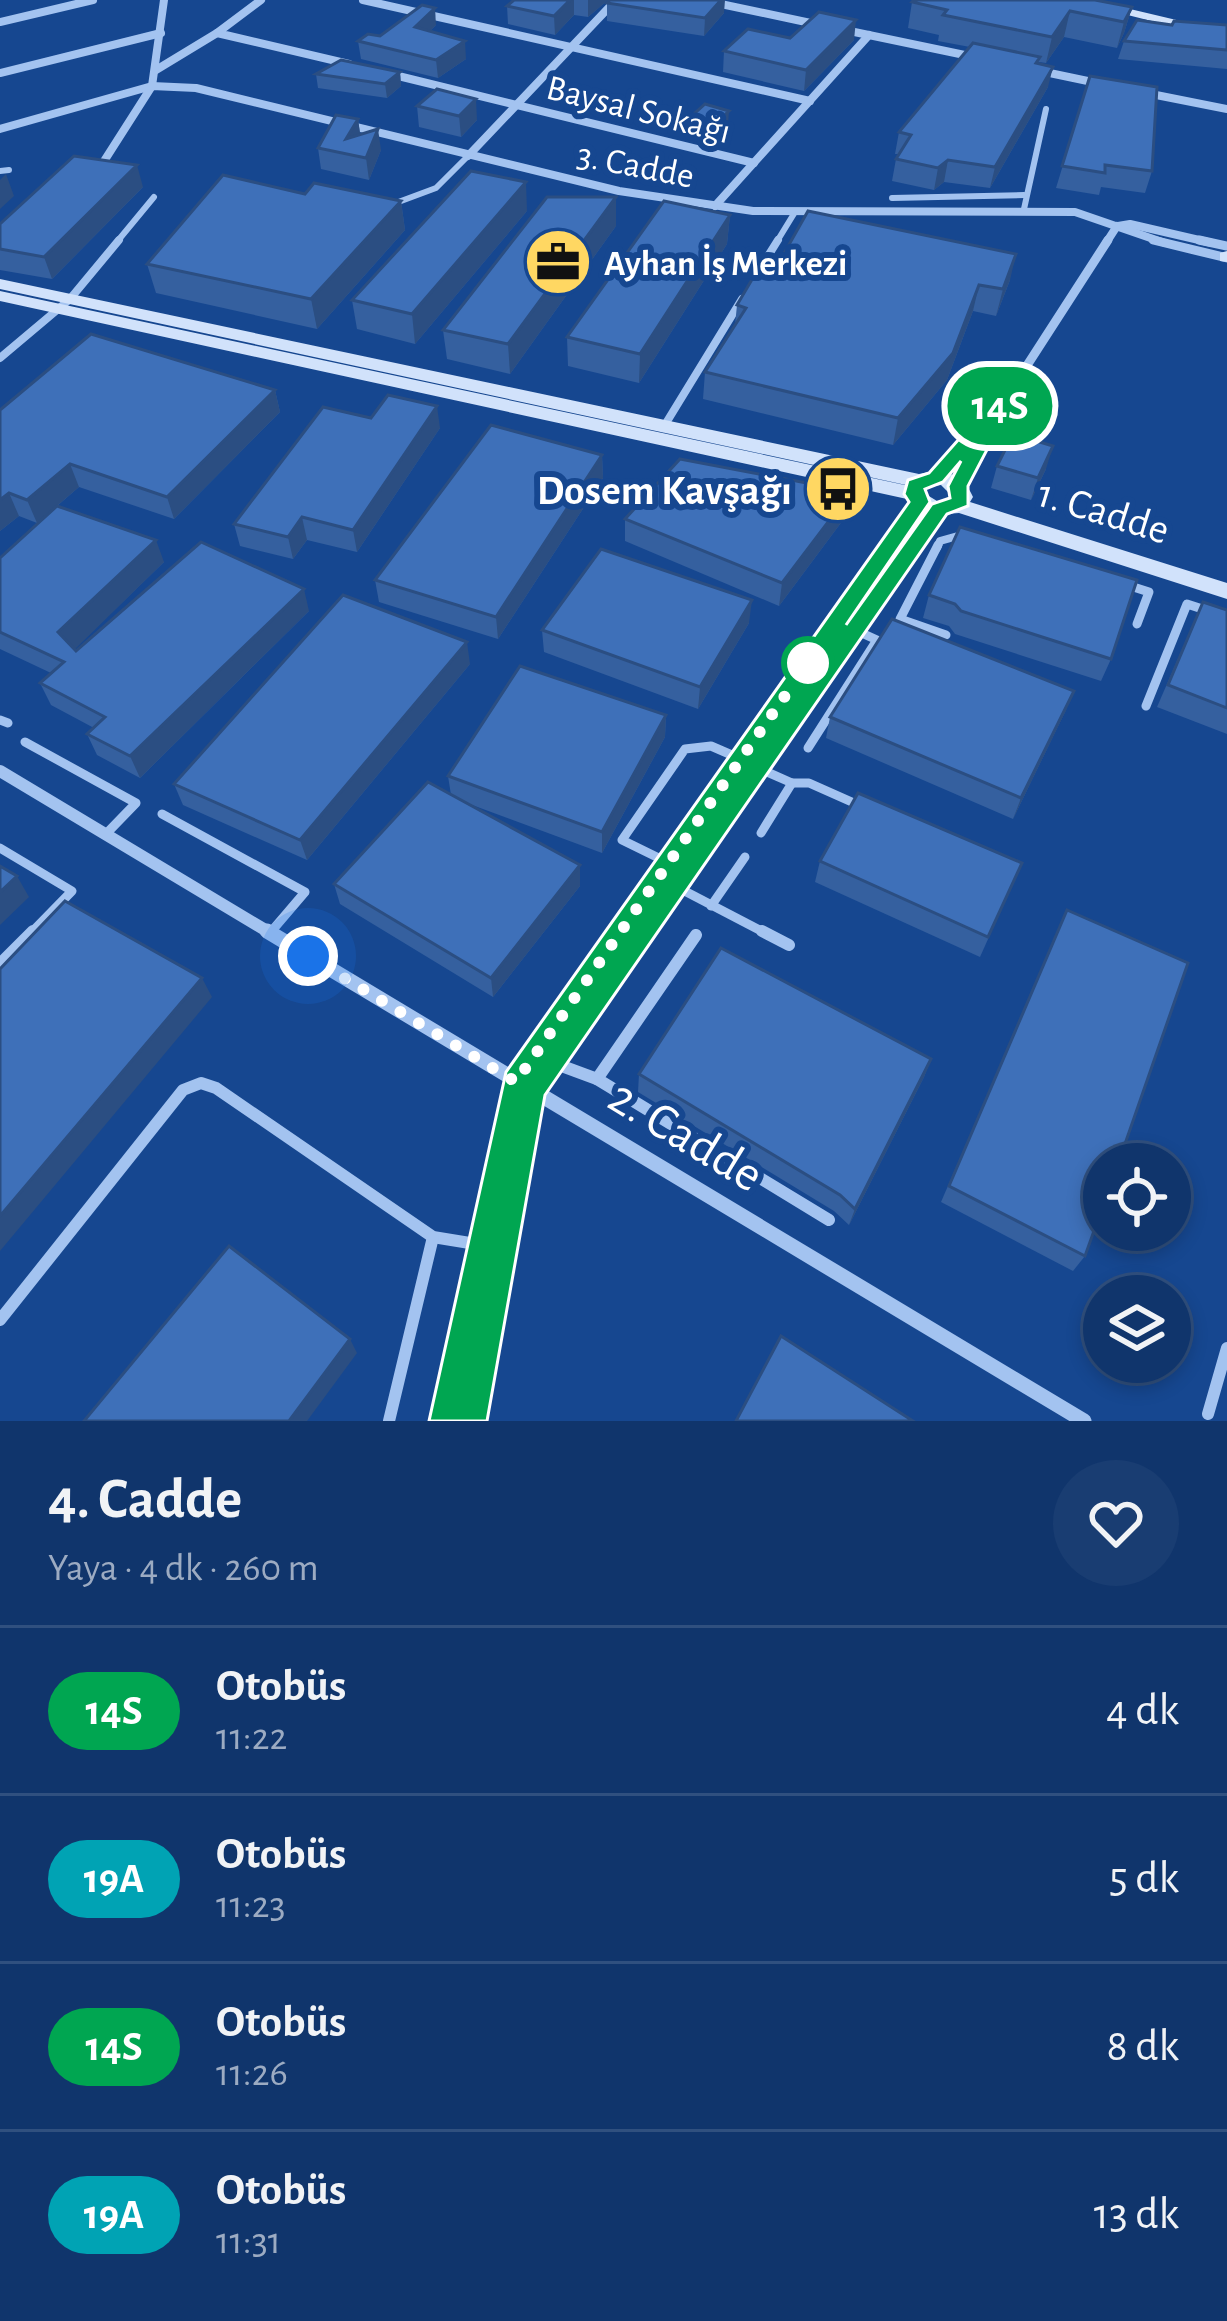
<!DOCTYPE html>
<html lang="tr">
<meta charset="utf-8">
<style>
body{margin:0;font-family:"Alegreya Sans",sans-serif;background:#193d72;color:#f1f3f6;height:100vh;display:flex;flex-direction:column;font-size:45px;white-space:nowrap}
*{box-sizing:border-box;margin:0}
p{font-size:39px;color:#9cabc2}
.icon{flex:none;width:66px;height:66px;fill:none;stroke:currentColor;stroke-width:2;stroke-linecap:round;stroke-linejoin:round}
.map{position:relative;height:1421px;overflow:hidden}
.panel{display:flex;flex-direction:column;background:#10356c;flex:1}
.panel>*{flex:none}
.badge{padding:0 24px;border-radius:39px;font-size:42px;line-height:78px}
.controls{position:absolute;left:1083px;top:1143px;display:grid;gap:24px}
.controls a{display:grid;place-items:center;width:108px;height:108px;border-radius:50%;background:#10356c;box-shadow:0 6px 18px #0003,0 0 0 3px #30507f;font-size:60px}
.you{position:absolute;width:60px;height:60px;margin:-30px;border:9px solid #fff;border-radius:50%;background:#1a73e8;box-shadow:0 0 0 18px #1a73e833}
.map>.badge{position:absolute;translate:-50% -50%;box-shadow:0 0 0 6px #fff}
.round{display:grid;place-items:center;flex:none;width:126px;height:126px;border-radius:63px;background:#193d72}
.summary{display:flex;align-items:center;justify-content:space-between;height:204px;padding:0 48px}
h1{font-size:57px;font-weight:600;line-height:90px}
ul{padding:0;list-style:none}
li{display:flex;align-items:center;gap:36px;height:168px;padding:0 48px;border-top:3px solid #30507f}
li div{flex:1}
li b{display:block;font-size:45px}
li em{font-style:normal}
li .badge{min-width:132px;font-weight:700;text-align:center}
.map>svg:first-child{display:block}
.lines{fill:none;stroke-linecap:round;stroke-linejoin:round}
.lane-far3{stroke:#a3c3f0;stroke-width:6}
.lane-far2{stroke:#a3c3f0;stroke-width:8}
.lane-far1{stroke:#a3c3f0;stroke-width:9}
.lane{stroke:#a3c3f0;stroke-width:12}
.street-far3{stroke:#a3c3f0;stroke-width:8}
.street-far2{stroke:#a3c3f0;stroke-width:9}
.street-far1{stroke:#a3c3f0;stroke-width:12}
.street{stroke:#a3c3f0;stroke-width:15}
.secondary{fill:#d1e2fb;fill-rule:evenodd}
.wall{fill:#35609f}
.shaded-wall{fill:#2b4e82}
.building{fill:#3e70b9;stroke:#2b4e82;stroke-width:3}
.line{fill:#00a651;stroke:#fff;stroke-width:3;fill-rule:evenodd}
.walk{stroke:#fff;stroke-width:12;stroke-dasharray:0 21.6}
.stop-dot{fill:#fff;stroke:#00a651;stroke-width:6}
.labels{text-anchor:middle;stroke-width:12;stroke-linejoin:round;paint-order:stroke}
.far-street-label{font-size:36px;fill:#fff;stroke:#164790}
.far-poi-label{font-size:36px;font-weight:bold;fill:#fff;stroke:#164790;text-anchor:start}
.poi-label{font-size:42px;font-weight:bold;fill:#fff;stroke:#164790;text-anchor:end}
.street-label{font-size:42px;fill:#fff;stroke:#164790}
.near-street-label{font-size:51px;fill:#fff;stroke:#164790}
</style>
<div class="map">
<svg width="1227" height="1421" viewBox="0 0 1227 1421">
<rect width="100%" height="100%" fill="#164790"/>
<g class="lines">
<g class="lane-far3">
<path d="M0,171L9,170"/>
<path d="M892,198L1024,195"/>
<path d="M393,204L436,188L468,156"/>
<path d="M1024,209L1046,109"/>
<path d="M116,243L154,197"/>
<path d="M776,243L795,212"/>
</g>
<g class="lane-far2">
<path d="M763,264L778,240"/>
<path d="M0,358L70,299L119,240"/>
<path d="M663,428L742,299"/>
<path d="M937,548L940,541L965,534"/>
</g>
<g class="lane-far1">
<path d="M938,545L900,619L946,635"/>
<path d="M1124,584L1149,592L1137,624"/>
<path d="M1146,706L1187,604L1227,617"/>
<path d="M0,720L8,723"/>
<path d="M25,742L136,803L105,835"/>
<path d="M808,748L877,640L855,630"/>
<path d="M758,768L792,783L761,833"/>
<path d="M792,783H809L863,807"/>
<path d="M162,814L305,892L270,933"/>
<path d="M0,848L72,891L30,934"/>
<path d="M669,863L622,840L685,749L711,746L741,759"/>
<path d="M675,886L767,934"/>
<path d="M711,906L745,857"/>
</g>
<g class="lane">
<path d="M762,931L789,945"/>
<path d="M696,935L597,1079L829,1220"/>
<path d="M0,964L33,931"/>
<path d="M551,1062L597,1079"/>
<path d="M0,1320L183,1090L201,1083L216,1088L433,1237L482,1245"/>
<path d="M1208,1414L1227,1348"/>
<path d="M389,1421L433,1237"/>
</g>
<g class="street-far3">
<path d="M261,0L217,33L349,64"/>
<path d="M363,0L810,101"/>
<path d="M702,0L820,25"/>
<path d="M0,22L93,0"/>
<path d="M840,29L979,58"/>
<path d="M156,70L217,33"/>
<path d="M1040,71L1102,84"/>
<path d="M0,73L161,33"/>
<path d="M386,73L754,163"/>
<path d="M1146,93L1227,109"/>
<path d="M0,129L152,86L196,88L619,191L753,211L1075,212L1165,243"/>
<path d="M468,156L616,0"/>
<path d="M99,169L152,86L164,0"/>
<path d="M715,206L869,35"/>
<path d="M1118,226L1130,224L1212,243"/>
<path d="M1106,243L1117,226"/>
</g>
<g class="street-far2">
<path d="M1153,240L1227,258"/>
<path d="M1199,240L1227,246"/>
<path d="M936,477L1004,401L1108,240"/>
<path d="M958,486L999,413"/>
<path d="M888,548L920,502"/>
<path d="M913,548L940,509"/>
</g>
<g class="street-far1">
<path d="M0,771L272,934"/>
<path d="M619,934L890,545"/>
<path d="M641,934L915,545"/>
</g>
<g class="street">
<path d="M267,931L1084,1421"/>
<path d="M446,1421L516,1081L621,931"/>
<path d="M470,1421L531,1090L643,931"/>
</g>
<g class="secondary">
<path d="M1068,0H1092L1227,32V40Z"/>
<path d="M1227,251V262L1220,261V253Z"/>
<path d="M0,279L919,474C944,468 963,473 973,497L970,502L1227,583V599L959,513L932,515L907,499L0,301V291L914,487L937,501H947L952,496L941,485L920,488L0,289Z"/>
</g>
</g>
<g class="wall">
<path d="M514,0H608L588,17L574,15L555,35L508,24L507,6Z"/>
<path d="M912,2L1132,7L1124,33L1117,48L1064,37L1046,63L1039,62L1048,87L990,188L944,182L934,190L892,181L896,159L899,154H895L899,132L970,47L938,41L939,35L908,28Z"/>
<path d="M607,3L724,13L704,36L607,21Z"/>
<path d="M436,25L430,31L466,59L438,78L361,59L358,41Z"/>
<path d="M1227,25V69L1118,59L1124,41Z"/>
<path d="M790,38L854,40L804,91L723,72L724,51Z"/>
<path d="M400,72L401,86L387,98L318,88L316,74Z"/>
<path d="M1090,76L1152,171L1145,193L1101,187L1099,195L1056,188Z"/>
<path d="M417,106L477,120L461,137L419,127Z"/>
<path d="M358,119L360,134L381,150L369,180L321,169L318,148Z"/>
<path d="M684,123L728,125L708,143L683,137Z"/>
<path d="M143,187L52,279L0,270V224Z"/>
<path d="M305,194L401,201L405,230L317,329L156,293L147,264Z"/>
<path d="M527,211L415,344L357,329L352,300Z"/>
<path d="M730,215L727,244L639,383L568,366L567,337Z"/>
<path d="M616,226L510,374L447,359L443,330Z"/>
<path d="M782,257L1010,280L996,316L973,311L947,380L893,445L703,399L705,372L735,325L737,305Z"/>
<path d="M275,390L280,412L174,519L79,487L57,506L164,562L74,649L76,651L309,611L140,778L97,755L87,734L94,728L51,705L40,683L51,673L0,649V558L37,523L19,516L0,531V410Z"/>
<path d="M371,418L440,428L357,552L307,540L293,559L240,546L234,524Z"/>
<path d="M602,455L603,478L498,639L379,602L375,580Z"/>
<path d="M997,466L1046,469L1031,500L991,488Z"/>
<path d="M625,519L843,520L779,606L625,541Z"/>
<path d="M929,595L1111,659L1101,681L955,634L949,626L923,618Z"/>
<path d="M1227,610V734L1157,707L1193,624Z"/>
<path d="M749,623L698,709L544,652L542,630Z"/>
<path d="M470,664L307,860L183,805L174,784Z"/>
<path d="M1074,691L1065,712L1013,819L826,738L830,717Z"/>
<path d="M666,715L665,737L602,853L464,802L580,865V886L493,997L340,904L334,884L451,795L448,776Z"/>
<path d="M820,861L1022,863L980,957L815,882Z"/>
<path d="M1067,910L1085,1256L1073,1271L941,1202Z"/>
<path d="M931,1059L924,1077L849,1225L834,1211L638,1092L639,1074Z"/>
</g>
<g class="shaded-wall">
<path d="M570,0H574V15L555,35L554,16Z"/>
<path d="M588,0H608L588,17Z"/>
<path d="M721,0H725L724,13L704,36L705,18Z"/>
<path d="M1132,7L1124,33L1117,48L1124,22Z"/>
<path d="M435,8L436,25L417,45L415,27Z"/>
<path d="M1070,11L1064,37L1046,63L1052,37Z"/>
<path d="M856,20L854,40L804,91L806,70Z"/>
<path d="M465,41L466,59L438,78L436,60Z"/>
<path d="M1053,67L1048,87L990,188L995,167Z"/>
<path d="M400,72L401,86L387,98L385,84Z"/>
<path d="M476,99L477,120L461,137L459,116Z"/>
<path d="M729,111L728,125L708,143L709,129Z"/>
<path d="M358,119L361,140L346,139Z"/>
<path d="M378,129L381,150L369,180L366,158Z"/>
<path d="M948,160L944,182L934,190L938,168Z"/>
<path d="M137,165L143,187L52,279L44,257Z"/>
<path d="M6,174L14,196L0,209V180Z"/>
<path d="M526,182L527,211L415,344L412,314Z"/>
<path d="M616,197V226L510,374L508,344Z"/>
<path d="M401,201L405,230L317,329L311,299Z"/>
<path d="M730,215L727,244L639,383L640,354Z"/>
<path d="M1016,254L1010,280L996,316L1003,289Z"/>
<path d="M979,285L973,311L947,380L893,445L898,418Z"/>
<path d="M275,390L280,412L174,519L167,497Z"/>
<path d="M437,406L440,428L357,552L353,530Z"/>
<path d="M1053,446L1046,469L1031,500L1038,478Z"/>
<path d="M602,455L603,478L498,639L496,617Z"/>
<path d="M70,464L79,487L37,523L27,500Z"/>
<path d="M9,493L19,516L0,531V500Z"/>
<path d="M847,497L843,520L779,606L782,583Z"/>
<path d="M302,517L307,540L293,559L288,537Z"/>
<path d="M156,540L164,562L69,655L58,632Z"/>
<path d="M304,589L309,611L140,778L130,756Z"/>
<path d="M752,600L749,623L698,709L700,687Z"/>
<path d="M467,642L470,664L307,860L300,840Z"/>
<path d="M1074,691L1065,712L1013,819L1021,798Z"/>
<path d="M666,715L665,737L602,853V832Z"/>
<path d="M580,865V886L493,997L491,978Z"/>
<path d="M17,876L29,897L0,925V892Z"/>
<path d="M202,978L212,997L0,1251V1216Z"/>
<path d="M931,1059L924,1077L849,1225L855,1209Z"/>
<path d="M350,1339L357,1353L307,1421H289Z"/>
</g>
<g class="building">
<path d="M514,0H570L554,16L507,6Z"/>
<path d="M610,0H721L705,18L607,3Z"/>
<path d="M914,0H1095L1132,7L1124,22L1070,11L1052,37L943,15L947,10L912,2Z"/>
<path d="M422,5L435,8L415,27L465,41L436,60L358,41L368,34L380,36Z"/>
<path d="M819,12L856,20L806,70L724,51L748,29L790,38Z"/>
<path d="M1137,20L1172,25L1174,21L1227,25V50L1124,41Z"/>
<path d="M973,43L1040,57L1036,63L1053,67L995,167L948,160L938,168L896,159L911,135L899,132Z"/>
<path d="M341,60L400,72L385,84L316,74Z"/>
<path d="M1090,76L1157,87L1152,171L1105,165V173L1062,166Z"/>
<path d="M437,89L476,99L459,116L417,106Z"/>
<path d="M705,104L729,111L709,129L684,123Z"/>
<path d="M336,115L358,119L346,139L378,129L366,158L318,148Z"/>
<path d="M74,156L137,165L44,257L0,249V224Z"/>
<path d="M471,171L526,182L412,314L352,300Z"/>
<path d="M223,175L305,194L314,183L401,201L311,299L147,264Z"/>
<path d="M547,197H616L508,344L443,330Z"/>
<path d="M664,201L730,215L640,354L567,337Z"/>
<path d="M808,211L1016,254L1003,289L979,285L953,353L898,418L705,372L746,308L737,305L767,254L782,257Z"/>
<path d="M91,334L275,390L167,497L70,464L27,500L9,493L0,500V410Z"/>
<path d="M388,395L437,406L353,530L302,517L288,537L234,524L323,407L371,418Z"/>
<path d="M491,425L602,455L496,617L375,580Z"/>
<path d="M1013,434L1053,446L1038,478L997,466Z"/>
<path d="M680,459L812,484L847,497L782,583L625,519Z"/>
<path d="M57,506L156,540L58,632L76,651L201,542L304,589L130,756L87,734L105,717L40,683L64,662L0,632V558Z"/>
<path d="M960,527L1137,580L1111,659L961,611L955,604L929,595Z"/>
<path d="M601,549L752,600L700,687L542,630Z"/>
<path d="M343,595L467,642L300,840L174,784Z"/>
<path d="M1203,602L1227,610V708L1168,685Z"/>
<path d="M892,619L1074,691L1021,798L830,717Z"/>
<path d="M520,666L666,715L602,832L448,776Z"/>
<path d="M428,782L580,865L491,978L334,884Z"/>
<path d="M858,793L1022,863L988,937L820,861Z"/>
<path d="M0,866L17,876L0,892Z"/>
<path d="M65,901L202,978L0,1216V969Z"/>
<path d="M1067,910L1188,963L1118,1164H1104V1203L1085,1256L949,1186Z"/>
<path d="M721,948L931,1059L855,1209L840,1195L639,1074Z"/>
<path d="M229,1246L350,1339L289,1421H84Z"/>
<path d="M781,1336L913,1421H736Z"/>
</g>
<path class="line" d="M997,396L1013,400L968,486V506L947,514L545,1095L487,1421H429L506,1072L909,502L904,494L908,480L929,473ZM961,461L948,486L950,498L932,504L846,625L930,502L925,489L943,482Z"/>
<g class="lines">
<path class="walk" d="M308,956L516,1082L812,657L808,663"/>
</g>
<defs>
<symbol id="office-disc" viewBox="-11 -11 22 22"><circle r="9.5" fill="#ffd762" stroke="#164790"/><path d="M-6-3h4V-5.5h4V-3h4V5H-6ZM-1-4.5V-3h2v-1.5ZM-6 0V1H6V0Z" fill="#111"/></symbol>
<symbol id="bus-disc" viewBox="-11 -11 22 22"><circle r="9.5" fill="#ffd762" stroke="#164790"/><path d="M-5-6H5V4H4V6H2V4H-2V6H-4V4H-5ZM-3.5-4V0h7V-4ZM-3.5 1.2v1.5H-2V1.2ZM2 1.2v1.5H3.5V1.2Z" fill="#111"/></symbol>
</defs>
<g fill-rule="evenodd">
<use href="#office-disc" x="520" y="224" width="76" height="76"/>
<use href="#bus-disc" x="800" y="451" width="76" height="76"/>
</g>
<circle class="stop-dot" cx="808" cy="663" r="24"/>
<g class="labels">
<g class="far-street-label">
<text transform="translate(639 108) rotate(14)" y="13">Baysal Sokağı</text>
<text transform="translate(636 164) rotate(11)" y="13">3. Cadde</text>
</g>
<g class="far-poi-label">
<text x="604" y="275">Ayhan İş Merkezi</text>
</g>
<g class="poi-label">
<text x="792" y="504">Dosem Kavşağı</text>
</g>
<g class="street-label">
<text transform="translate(1104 510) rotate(17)" y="15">1. Cadde</text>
</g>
<g class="near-street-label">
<text transform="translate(687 1134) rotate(31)" y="18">2. Cadde</text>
</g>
</g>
</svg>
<div class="controls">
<a><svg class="icon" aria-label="locate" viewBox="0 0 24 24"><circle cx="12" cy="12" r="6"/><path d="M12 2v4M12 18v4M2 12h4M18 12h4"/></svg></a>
<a><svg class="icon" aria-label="layers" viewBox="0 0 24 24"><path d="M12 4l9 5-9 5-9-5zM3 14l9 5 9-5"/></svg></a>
</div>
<div class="you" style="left:308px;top:956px"></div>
<b class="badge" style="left:1000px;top:406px;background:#00a651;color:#fff">14S</b>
</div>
<section class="panel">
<div class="summary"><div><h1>4. Cadde</h1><p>Yaya · 4 dk · 260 m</p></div><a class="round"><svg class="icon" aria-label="heart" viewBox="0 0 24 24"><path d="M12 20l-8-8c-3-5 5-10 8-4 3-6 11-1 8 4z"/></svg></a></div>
<ul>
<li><span class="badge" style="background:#00a651;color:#fff">14S</span><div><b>Otobüs</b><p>11:22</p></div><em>4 dk</em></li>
<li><span class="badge" style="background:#00a3b4;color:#fff">19A</span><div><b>Otobüs</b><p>11:23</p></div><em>5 dk</em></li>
<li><span class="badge" style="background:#00a651;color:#fff">14S</span><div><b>Otobüs</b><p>11:26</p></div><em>8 dk</em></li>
<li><span class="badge" style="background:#00a3b4;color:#fff">19A</span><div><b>Otobüs</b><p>11:31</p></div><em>13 dk</em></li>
</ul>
</section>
